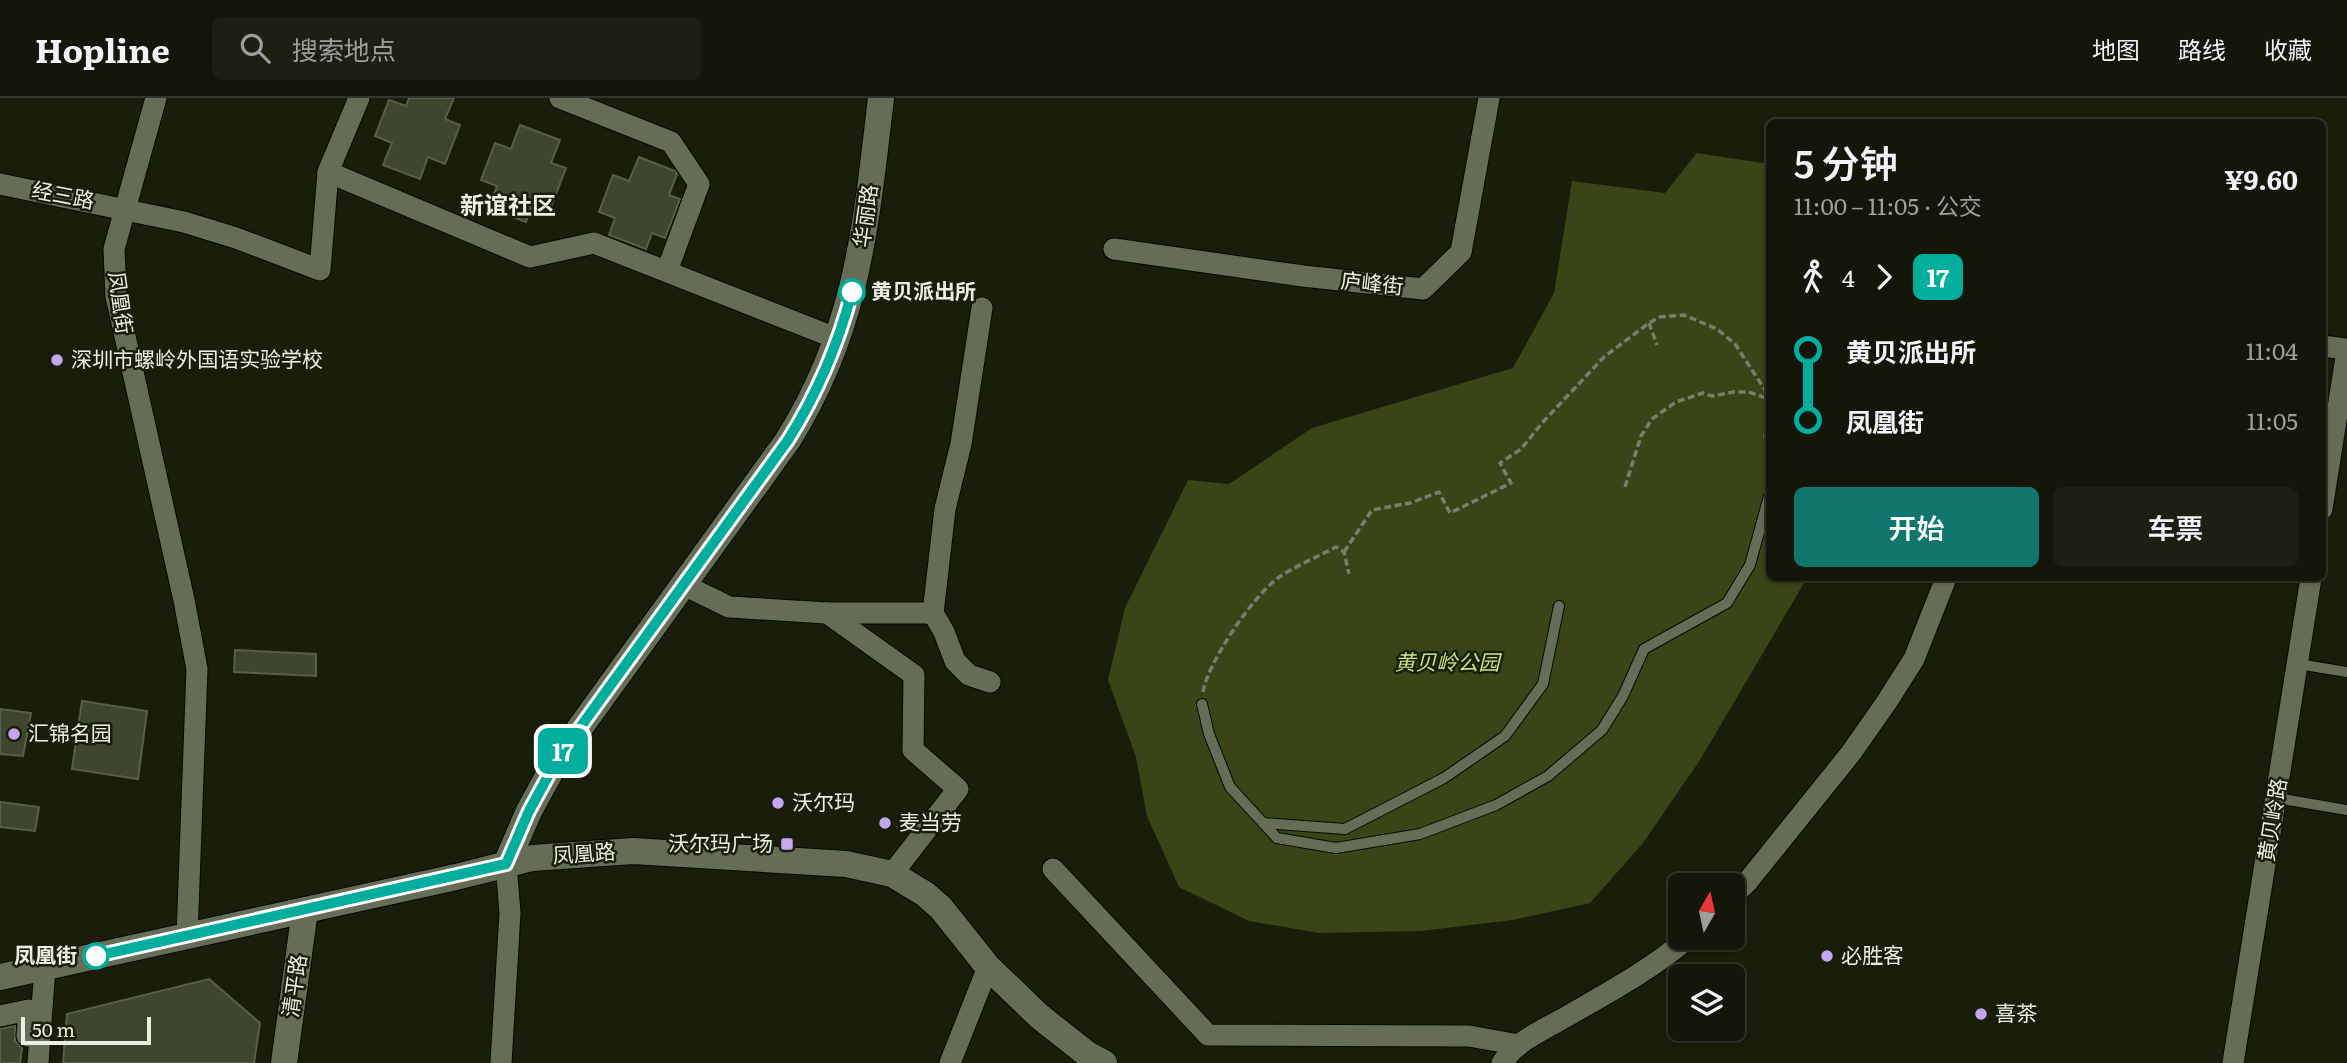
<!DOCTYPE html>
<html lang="zh">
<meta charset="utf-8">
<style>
body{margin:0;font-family:Literata,"Noto Sans SC",serif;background:#1c1f12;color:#f1f3f6;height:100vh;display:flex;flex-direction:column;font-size:26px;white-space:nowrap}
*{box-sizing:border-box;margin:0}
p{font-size:23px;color:#9d9f9c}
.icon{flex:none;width:38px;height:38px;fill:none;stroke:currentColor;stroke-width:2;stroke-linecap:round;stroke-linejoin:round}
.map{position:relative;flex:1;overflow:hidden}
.panel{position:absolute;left:1766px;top:21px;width:560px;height:462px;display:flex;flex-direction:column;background:#131608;border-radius:10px;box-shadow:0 2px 5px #0004,0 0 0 2px #323529}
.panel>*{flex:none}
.badge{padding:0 14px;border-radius:10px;font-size:24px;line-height:46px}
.needle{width:46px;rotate:9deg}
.buttons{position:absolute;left:1668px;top:775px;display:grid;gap:14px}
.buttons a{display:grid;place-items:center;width:77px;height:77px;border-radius:10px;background:#131608;box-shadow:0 2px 5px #0004,0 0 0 2px #323529;font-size:35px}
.scale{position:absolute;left:21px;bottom:18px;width:130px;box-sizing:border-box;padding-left:7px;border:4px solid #ebefe2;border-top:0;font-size:19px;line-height:24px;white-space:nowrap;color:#ebefe2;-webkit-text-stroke:5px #191e0a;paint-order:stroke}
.map>.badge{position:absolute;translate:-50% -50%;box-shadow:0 0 0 4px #fff}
.legs{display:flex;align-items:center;gap:10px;height:77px;padding:0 28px;font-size:23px}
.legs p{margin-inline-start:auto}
.summary{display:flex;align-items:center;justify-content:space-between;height:119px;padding:0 28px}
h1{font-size:38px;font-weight:600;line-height:52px}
.cta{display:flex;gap:14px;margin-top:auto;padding:14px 28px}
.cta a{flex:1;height:80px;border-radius:10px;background:#0f766e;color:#fff;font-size:28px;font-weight:600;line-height:80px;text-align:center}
.cta a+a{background:#1c1f12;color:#f1f3f6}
ul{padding:0 28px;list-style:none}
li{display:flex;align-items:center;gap:24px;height:70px;font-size:26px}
li i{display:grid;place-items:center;width:10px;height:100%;margin:0 9px;background:currentColor}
li i::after{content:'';width:18px;height:18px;margin:-9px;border:5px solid;border-radius:50%;background:#131608}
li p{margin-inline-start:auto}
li:first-child i{background:linear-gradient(#0000 50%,currentColor 0)}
li:last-child i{background:linear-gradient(currentColor 50%,#0000 0)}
header{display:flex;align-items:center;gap:42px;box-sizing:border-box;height:98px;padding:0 35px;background:#131608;border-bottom:2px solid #323529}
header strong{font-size:33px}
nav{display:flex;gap:38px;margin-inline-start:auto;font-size:24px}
.search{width:490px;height:63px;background:#1c1f12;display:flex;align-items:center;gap:18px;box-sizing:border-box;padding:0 24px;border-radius:10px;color:#9d9f9c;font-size:26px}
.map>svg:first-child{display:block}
.green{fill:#394516}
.building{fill:#3f4630;stroke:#585f48;stroke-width:2}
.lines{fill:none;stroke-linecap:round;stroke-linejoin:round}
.service-casing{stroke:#050800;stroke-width:12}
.minor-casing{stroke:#050800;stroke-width:23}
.tertiary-casing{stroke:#050800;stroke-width:28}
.path{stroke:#797d6c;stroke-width:3.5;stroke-dasharray:7 3.5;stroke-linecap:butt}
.service{stroke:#666d56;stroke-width:10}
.minor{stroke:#666d56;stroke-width:21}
.tertiary{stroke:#666d56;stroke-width:26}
.line-1-casing{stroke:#fff;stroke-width:16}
.line-1{stroke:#01ad9c;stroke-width:10}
.stop-1-dot{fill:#fff;stroke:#01ad9c;stroke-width:3.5}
.poi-dot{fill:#c4a7f1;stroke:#191e0a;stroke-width:2.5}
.labels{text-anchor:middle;stroke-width:5;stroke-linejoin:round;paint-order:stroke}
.street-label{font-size:21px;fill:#ebefe2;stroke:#191e0a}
.stop-label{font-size:21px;font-weight:bold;fill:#ebefe2;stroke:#191e0a;text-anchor:start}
.poi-label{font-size:21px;fill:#ebefe2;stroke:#191e0a;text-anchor:start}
.park-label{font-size:21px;font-style:italic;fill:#c9e67c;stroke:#191e0a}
.quarter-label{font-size:24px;font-weight:bold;fill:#ebefe2;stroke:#191e0a}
</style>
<header>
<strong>Hopline</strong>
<div class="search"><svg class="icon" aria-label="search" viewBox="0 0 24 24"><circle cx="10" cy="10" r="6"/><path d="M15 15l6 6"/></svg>搜索地点</div>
<nav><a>地图</a><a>路线</a><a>收藏</a></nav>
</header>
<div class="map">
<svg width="2347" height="965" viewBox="0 0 2347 965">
<rect width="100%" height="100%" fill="#191e0a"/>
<path class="green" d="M1697,55L1769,66V480H1807L1700,662L1643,745L1590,805L1512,822L1421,833L1319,835L1249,823L1179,789L1147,718L1136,659L1108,582L1125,510L1188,382L1229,386L1312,330L1513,270L1554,195L1572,83L1665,95Z"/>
<g class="building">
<path d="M409,0H454L445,21L460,27L445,66L428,59L420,81L383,67L392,45L375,38L389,2L406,8Z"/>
<path d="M520,27L560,42L551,65L566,70L551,109L534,102L526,124L489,110L497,88L481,82L495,45L511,51Z"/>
<path d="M639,59L675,73L677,76L669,97L680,101L665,140L652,135L646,151L609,137L615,120L599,114L613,77L629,83Z"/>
<path d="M235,552L316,556V578L234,574Z"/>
<path d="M82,603L147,613L138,681L72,671Z"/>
<path d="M0,611L31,615L23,658L0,656Z"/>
<path d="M0,704L39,709L35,733L0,729Z"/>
<path d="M209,881L260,925L254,965H63L67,916Z"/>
<path d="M15,928V943L22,950L20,965H0V931Z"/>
</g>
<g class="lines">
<defs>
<g id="service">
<path d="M2298,566L2347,574"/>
<path d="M1202,606L1209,636L1230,689L1277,740L1336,750L1420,736L1496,707L1548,678L1602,632L1623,598L1644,551L1727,505L1750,467L1769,398"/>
<path d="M2276,700L2347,712"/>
<path d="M1263,725L1345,731L1444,680L1505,638L1543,586L1559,508"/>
</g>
<g id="minor">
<path d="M156,0L114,151L116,198L184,502L197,571L187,838"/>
<path d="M359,0L328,74L530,159L594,145L838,241"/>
<path d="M560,0L671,44L699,86L667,173"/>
<path d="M0,86L184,124L236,140L320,172L328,74"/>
<path d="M1114,151L1303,178L1423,191L1461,154L1489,0"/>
<path d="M982,210L961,346L945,411L933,515L944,534L955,563L969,577L990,584"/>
<path d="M2322,248L2347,251"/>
<path d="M2322,411L2347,253"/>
<path d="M682,486L729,509L827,515H933"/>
<path d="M827,515L914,577L913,652L958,691L892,776"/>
<path d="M1053,771L1208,937L1469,938L1519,947"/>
<path d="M1732,799L1748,783L1851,655L1886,605L1914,561L1946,480"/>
<path d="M0,918L29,912L27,938"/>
<path d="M38,965L45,869"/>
<path d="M501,965L510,815L506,766"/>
<path d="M950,965L988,869"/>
<path d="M1502,965C1517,942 1547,930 1571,916C1611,893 1653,870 1688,840"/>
<path d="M2233,965L2311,480"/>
</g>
<g id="tertiary">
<path d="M506,766L529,713L558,660L788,342C858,230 866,127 881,0"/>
<path d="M0,879L456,779L532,760L633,753L846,766L892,776L925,796L941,810L988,869L1039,918L1087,956L1104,965"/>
<path d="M284,965L305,812"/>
</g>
</defs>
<use href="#service" class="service-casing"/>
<use href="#minor" class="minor-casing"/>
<use href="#tertiary" class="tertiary-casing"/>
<g class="path">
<path d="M1649,225L1657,247"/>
<path d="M1769,313L1765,339L1769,341"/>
<path d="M1625,389L1641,338L1652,321L1676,304L1703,295L1712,298L1734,294H1749L1769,301"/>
<path d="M1344,454L1372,412L1410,405L1439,394L1450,415L1511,385L1500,365L1521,351L1543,324L1604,259L1649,225L1660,219L1684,217L1717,231L1735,246L1769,298"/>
<path d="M1203,594C1208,564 1253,498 1278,480C1295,468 1317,459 1336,449L1344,454L1349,476"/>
</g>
<use href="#service" class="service"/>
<use href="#minor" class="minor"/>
<use href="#tertiary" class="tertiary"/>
</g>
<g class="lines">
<defs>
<path id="line-1" d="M96,858L506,766L529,713L558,660L788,342C817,296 838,247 852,194"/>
</defs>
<use href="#line-1" class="line-1-casing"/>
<use href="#line-1" class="line-1"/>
</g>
<g class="stop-1-dot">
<circle cx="852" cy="194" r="12"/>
<circle cx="96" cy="858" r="12"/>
</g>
<g class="poi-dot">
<circle cx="57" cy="262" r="7"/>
<circle cx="14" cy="636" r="7"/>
<circle cx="778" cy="705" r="7"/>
<circle cx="885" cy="725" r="7"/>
<rect x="780" y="739" width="14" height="14" rx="3.5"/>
<circle cx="1827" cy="858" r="7"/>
<circle cx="1981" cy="916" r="7"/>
</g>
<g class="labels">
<g class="street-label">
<text transform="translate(63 98) rotate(11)" y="7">经三路</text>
<text transform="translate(866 118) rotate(-82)" y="7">华丽路</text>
<text transform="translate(1372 186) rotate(6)" y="7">庐峰街</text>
<text transform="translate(120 205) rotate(82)" y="7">凤凰街</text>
<text transform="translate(2273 722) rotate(-81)" y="7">黄贝岭路</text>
<text transform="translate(584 756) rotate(-4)" y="7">凤凰路</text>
<text transform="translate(295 888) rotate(-82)" y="7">清平路</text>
</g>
<g class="stop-label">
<text x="871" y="201">黄贝派出所</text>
<text x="77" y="865" text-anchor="end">凤凰街</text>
</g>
<g class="poi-label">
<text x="71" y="269">深圳市螺岭外国语实验学校</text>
<text x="28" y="643">汇锦名园</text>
<text x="792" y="712">沃尔玛</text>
<text x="899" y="732">麦当劳</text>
<text x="773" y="753" text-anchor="end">沃尔玛广场</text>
<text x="1841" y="865">必胜客</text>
<text x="1995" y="923">喜茶</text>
</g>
<g class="park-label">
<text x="1447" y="572">黄贝岭公园</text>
</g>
<g class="quarter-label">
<text x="508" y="116">新谊社区</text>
</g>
</g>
</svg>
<div class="buttons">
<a><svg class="needle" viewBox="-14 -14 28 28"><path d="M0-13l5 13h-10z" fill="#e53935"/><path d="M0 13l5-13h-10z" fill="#9d9f9c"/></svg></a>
<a><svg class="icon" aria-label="layers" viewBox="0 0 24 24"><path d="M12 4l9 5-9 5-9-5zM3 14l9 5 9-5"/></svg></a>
</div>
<div class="scale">50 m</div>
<b class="badge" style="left:563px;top:653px;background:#01ad9c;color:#fff">17</b>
<section class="panel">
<div class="summary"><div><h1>5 分钟</h1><p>11:00 – 11:05 · 公交</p></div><b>¥9.60</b></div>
<div class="legs"><svg class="icon" aria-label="walk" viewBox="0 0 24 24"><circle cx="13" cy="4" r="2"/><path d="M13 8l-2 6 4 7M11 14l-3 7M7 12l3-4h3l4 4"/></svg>4<svg class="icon" aria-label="forward" viewBox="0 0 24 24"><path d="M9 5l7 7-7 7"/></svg><b class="badge" style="background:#01ad9c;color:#fff">17</b></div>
<ul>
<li><i style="color:#01ad9c"></i><b>黄贝派出所</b><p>11:04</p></li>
<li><i style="color:#01ad9c"></i><b>凤凰街</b><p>11:05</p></li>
</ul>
<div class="cta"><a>开始</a><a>车票</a></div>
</section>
</div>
